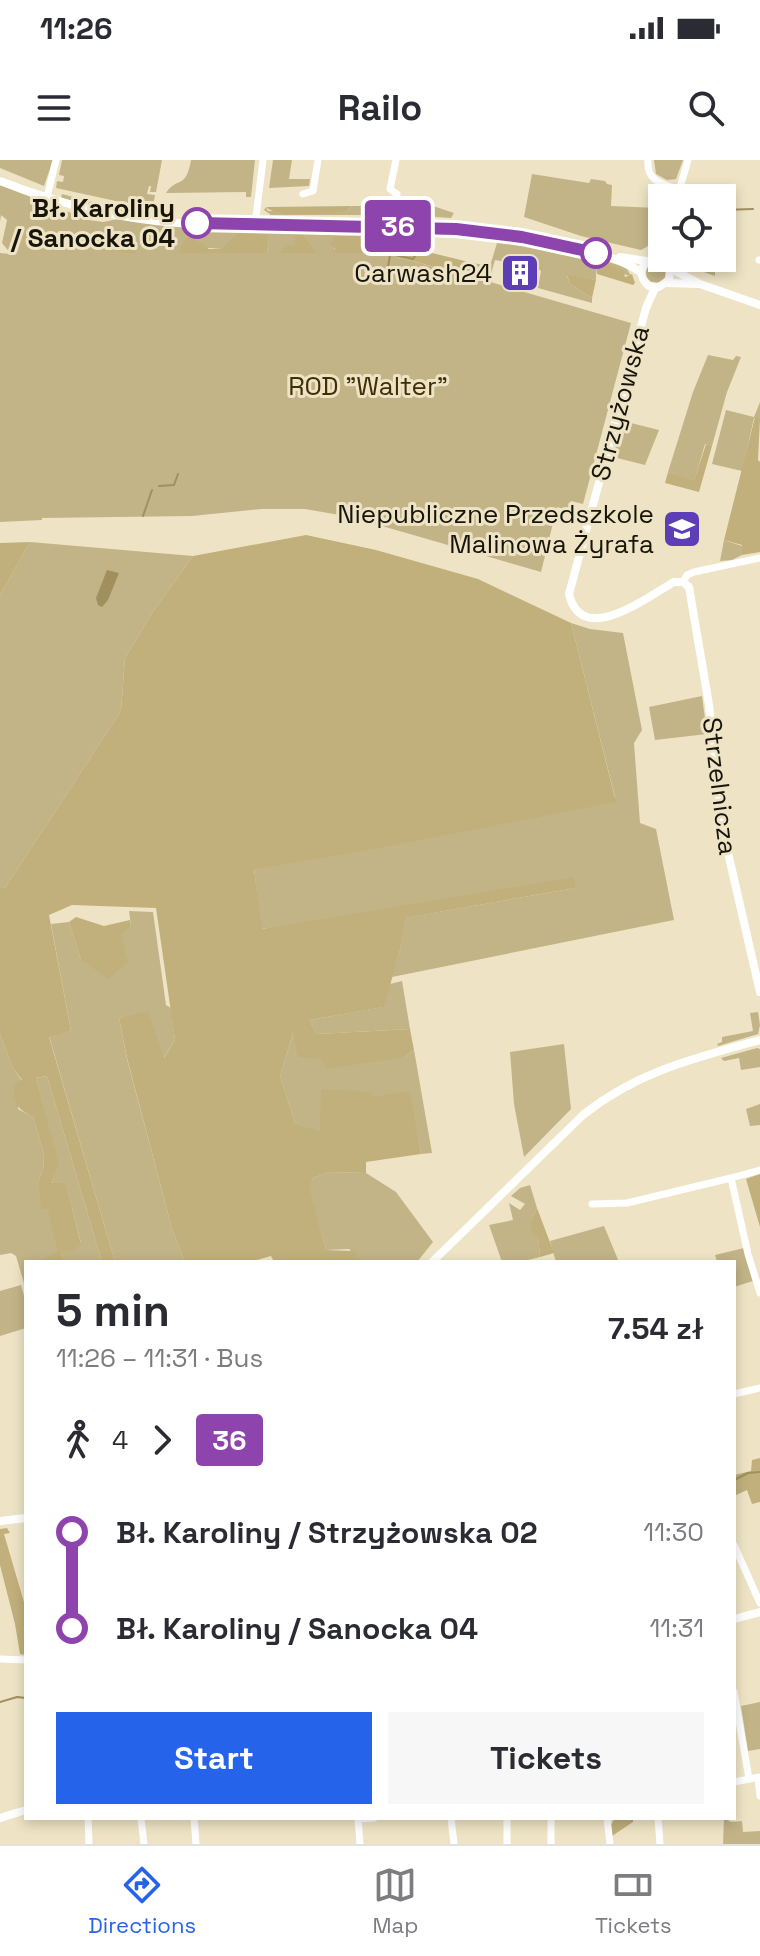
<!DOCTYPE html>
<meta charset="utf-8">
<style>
body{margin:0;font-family:"Space Grotesk",sans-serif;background:#f7f7f7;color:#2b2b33;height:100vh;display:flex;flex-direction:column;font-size:30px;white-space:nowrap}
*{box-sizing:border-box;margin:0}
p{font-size:26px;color:#7c7c81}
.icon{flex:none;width:44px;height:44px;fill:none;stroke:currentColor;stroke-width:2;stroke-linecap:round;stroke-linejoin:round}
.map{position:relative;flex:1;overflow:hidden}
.drawer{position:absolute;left:24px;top:1100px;width:712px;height:560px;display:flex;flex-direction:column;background:#fff;border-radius:0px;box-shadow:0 4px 12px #0003}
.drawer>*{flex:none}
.badge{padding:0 16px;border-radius:6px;font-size:28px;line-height:52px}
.tools{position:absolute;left:648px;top:24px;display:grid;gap:16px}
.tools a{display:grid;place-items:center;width:88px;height:88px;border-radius:0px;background:#fff;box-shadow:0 4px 12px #0003;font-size:40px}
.map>.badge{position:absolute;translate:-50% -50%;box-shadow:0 0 0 4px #fff}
.legs{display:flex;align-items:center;gap:12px;height:88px;padding:0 32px;font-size:26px}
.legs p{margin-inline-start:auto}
.overview{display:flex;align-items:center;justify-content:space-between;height:136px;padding:0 32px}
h1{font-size:44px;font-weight:700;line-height:60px}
.primary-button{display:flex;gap:16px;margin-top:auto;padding:16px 32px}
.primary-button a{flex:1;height:92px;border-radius:0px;background:#2563eb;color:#fff;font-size:32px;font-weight:700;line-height:92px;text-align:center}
.primary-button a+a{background:#f7f7f7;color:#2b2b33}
ul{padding:0 32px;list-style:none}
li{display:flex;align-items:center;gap:28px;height:96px;font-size:30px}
li i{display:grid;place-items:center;width:12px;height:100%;margin:0 10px;background:currentColor}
li i::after{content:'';width:20px;height:20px;margin:-10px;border:6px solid;border-radius:50%;background:#fff}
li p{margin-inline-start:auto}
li:first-child i{background:linear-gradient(#0000 50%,currentColor 0)}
li:last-child i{background:linear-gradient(currentColor 50%,#0000 0)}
.status{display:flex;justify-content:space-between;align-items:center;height:56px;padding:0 40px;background:#fff;direction:ltr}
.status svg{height:22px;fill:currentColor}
header{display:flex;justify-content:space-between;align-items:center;height:104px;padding:0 32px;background:#fff;font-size:36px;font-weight:700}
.dock{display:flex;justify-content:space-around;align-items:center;height:112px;border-top:2px solid #e1e1e2;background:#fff;font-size:22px;color:#7c7c81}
.dock a{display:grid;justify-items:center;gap:4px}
.dock .active{color:#2563eb}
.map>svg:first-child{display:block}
.green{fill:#c2b487;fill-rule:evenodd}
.forest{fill:#c1b07c}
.water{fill:#a1905e}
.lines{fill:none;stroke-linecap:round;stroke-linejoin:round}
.stream{stroke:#a1905e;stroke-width:2}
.minor{stroke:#fff;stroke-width:7}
.tertiary{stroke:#fff;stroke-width:8}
.line-1-casing{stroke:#fff;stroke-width:18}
.line-1{stroke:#8e44ad;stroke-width:12}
.stop-1-dot{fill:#fff;stroke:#8e44ad;stroke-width:4}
.labels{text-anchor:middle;stroke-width:6;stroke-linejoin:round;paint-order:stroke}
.stop-label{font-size:26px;font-weight:bold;fill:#171409;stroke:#eee4c5;text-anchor:end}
.poi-label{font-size:26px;fill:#171409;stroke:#eee4c5;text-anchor:end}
.park-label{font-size:26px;fill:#3c3004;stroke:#eee4c5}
.street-label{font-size:26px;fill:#171409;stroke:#eee4c5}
</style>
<div class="status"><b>11:26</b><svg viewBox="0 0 49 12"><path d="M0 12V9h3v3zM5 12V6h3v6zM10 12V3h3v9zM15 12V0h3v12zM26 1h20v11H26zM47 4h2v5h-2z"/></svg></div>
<header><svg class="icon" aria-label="menu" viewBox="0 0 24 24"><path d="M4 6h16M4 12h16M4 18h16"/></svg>Railo<svg class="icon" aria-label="search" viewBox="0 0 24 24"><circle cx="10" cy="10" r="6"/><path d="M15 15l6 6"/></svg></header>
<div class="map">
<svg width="760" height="1684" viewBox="0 0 760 1684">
<rect width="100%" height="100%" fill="#eee4c5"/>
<g class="green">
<path d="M0,0H53L44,26L0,8Z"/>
<path d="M62,0H162L156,32H150L151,26H149L147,34L155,35L153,47L157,50L56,28L57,21L63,22L64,16L59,15Z"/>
<path d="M191,0H255L251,37H246V32L166,33C177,16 186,30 191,0Z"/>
<path d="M273,0H292L289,19H310L309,26L269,28Z"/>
<path d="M654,0H683L676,19L667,20L656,14Z"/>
<path d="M532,14L589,23L591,19L605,21L607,24L612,25L611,46L658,48L662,51C662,67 657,83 641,90L581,76L524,57Z"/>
<path d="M0,25L89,60L103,62L118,59L274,68L295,72V86H311L303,73L322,75L340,69L444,72V76H436L428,92L380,73L336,76L334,92L383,93L467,116L473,103L490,106L497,83L492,81L493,77L569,91L626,107L631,116L596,108V120L567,116L570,124L592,138V143L538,128L541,111L535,107L495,100L491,114H488L487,121L631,163L583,344L571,341L568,350L557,347L541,412L351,357L305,349H262L192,356L42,358V360L0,362V93L11,94L2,83L7,60L1,55L0,62ZM269,79L267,93L179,88H222L232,80Z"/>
<path d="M62,34L100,44L158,54L154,57L99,48L61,38Z"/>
<path d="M352,46H378L382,51L427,52L433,50V46L454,53L451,58L407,55H271L264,50L266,47L268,51H347Z"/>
<path d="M279,58L453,62L449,65L281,62Z"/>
<path d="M469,63L524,71L590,85L469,67Z"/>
<path d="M676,98H715V116L679,103Z"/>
<circle cx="656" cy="113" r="10"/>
<path d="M708,195L733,200L736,196L741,197L727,232L712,286L705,284L694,322L668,312L693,232Z"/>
<path d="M760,242V259L754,258L742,311L712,304L726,250L754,257Z"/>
<path d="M623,261L659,270L645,305L613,297Z"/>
<path d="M724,380L742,386V395L732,400L720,401Z"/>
<path d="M30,382L193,396L152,453L125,498L121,551L5,728H0V435Z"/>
<path d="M571,463L590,469L623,473L642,570L634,583L640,663L656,669L674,760L392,817L400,790L404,758L575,728L261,769L254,708L615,637Z"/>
<path d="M702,536L707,574L655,580L649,547Z"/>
<path d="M129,751L153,752L166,845L171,848L175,880L163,899L146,853L119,858L127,899L172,1069L185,1102H115L49,876L71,871L51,764L69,762L81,800L131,766Z"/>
<path d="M402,821L410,869L317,874L309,860L383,847L390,824Z"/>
<path d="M758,852L760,865L758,874L718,886L717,884L722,882V877L753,871L750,853Z"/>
<path d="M294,870L404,897L414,890L432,993L421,994L409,931L320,973L295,963L280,916Z"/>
<path d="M0,874L13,908L22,921L18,949L33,957L44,994L43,1010L38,1021L42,1049H48L81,1083L66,1024H52L58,1004L36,918L47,916L102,1102H65L58,1093L42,1100L43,1102H26V1130L16,1096L11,1093L0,1095Z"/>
<path d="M564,884L571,949L524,997L514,944L510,892Z"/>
<path d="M757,888L760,889V907L741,910L739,898L724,901L721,898Z"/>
<path d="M760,944V965L750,966L746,949Z"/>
<path d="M329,1012L366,1013L396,1032L433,1082L417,1102H362L349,1089L326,1090L308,1028L313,1018Z"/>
<path d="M530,1025L537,1048L532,1059L538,1076L540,1097L520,1102H502L489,1065L513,1060L509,1043L520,1050L525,1044L511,1036L520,1028Z"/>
<path d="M604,1066L619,1102H556L550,1081Z"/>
<path d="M744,1088L753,1121L734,1127V1102H717L715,1095Z"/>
<path d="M21,1125L26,1143V1168L0,1176V1131Z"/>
<path d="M760,1542V1589L748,1591L741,1546Z"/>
<path d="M724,1658L731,1662L742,1661L743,1672L760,1671V1684H723Z"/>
</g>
<g class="forest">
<path d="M352,46L347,51C330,53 277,59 266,47Z"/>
<path d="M378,46H433V50L382,51Z"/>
<path d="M295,72L303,73L316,93H279L287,86H294Z"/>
<path d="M119,73L129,76L136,94L118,92V89L113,87Z"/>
<path d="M238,73L267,75L269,79L267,93H178L184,80L191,76L209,89L222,88Z"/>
<path d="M380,73L401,80L407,86L413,84L428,92L473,103L468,116L383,93H333L335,88L330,84L336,76Z"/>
<path d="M601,102L623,110L625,117L632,114L635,123L633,125L597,114L596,108Z"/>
<path d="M567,115L596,120L592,138L570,124Z"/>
<path d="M755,257L760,259L758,300L760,302V392L742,395V385L724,380Z"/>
<path d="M706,284L712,286L699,332L665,323L668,312L694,321Z"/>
<path d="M306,375L376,390L478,419L571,463L616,642L358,692L254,709L262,769L574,717L575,728L405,758L400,790L384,847L309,860L317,874L410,869L414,890L404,897L327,909L321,899L298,897L293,873L280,916L295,963L320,972L321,929L371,932L372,937L410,931L421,994L366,1002V1013L329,1012L313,1018L309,1028L326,1090L354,1091L362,1102H274L271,1096L250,1102H185L172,1069L127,898L119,858L148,851L164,898L175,880L156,748L72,745L49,755L71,871L49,877L115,1102H102L47,916L36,918L59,1004L52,1023H66L81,1084L76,1089L59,1093L65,1102H43L41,1099L58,1092L48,1049H41L38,1021L43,1010L44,994L33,957C16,948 12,943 15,923L22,920L13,908L0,874V728H5L121,551L125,498L152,453L193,396Z"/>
<path d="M30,382L0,435V383Z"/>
<path d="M76,757L104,766L130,760L131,766L121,775L128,802L109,819L81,800L69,762Z"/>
<path d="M760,1014V1067L746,1019Z"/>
<path d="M537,1048L554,1093L540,1097L538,1077L531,1070L532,1059Z"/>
<path d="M760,1298V1342L752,1344L747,1330L734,1336V1315L751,1311L752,1300Z"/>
<path d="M7,1368L10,1373L4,1374L26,1449V1495L20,1494L15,1464L0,1405V1369Z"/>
<path d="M615,1658H633V1662L612,1676L611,1665Z"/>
</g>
<path class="water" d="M107,410L119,413L108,440L102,447L98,445L96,438Z"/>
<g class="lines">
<g class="stream">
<path d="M722,50L753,49"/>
<path d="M420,89L430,76H432"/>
<path d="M390,94L413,99L419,90"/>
<path d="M387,113L390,95"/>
<path d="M159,326L174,325L178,314"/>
<path d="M143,356L152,330"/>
<path d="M734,1320L748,1313L760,1312"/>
<path d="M0,1542L17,1537L26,1538"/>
</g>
<g class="minor">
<path d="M396,0L390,29L397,34"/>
<path d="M648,0C646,21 662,24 680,30"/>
<path d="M303,34L313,31L318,0"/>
<path d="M47,37L56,0"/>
<path d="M677,38L688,0"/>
<path d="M255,65L263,0"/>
<path d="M654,98L662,82"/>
<path d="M759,100H760"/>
<path d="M683,422L687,415L694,412L760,398"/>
<path d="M731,1018L760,1010"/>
<path d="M592,1044L627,1043L731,1018L748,1094L760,1133"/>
<path d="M734,1234L760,1228"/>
<path d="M734,1385L760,1443"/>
<path d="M0,1499L26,1500"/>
<path d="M734,1532L749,1619"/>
<path d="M758,1618L760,1636"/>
<path d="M734,1622L760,1617"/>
<path d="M88,1658L89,1684"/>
<path d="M141,1658L144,1684"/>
<path d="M194,1658L196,1684"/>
<path d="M358,1658L360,1684"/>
<path d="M451,1658L454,1684"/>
<path d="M507,1658V1684"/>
<path d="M551,1658V1684"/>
<path d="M607,1658L610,1684"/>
<path d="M658,1658L660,1684"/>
<path d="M358,1659L374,1658"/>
</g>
<g class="tertiary">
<path d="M0,21C57,43 117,59 177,63C300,70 421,59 543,81C576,87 611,94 641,112"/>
<path d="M620,97L646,101"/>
<path d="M670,108L669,120L659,127L649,126C635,115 642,97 660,99L670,108L700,124L760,145"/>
<path d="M666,123L699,124"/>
<path d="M655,128L646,148L569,434C582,488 647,437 674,422H683L689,427L709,545L723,671L760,832"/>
<path d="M432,1102L583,955C637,912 694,898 760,880"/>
<path d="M0,1361L26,1358"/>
<path d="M734,1459L760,1452"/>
<path d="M0,1658L26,1650"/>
</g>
</g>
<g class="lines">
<defs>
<path id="line-1" d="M197,63L456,69L522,77L596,93"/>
</defs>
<use href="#line-1" class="line-1-casing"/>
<use href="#line-1" class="line-1"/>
</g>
<defs>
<symbol id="building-square" viewBox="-11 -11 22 22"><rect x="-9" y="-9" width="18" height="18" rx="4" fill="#5d3eb6" stroke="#eee4c5"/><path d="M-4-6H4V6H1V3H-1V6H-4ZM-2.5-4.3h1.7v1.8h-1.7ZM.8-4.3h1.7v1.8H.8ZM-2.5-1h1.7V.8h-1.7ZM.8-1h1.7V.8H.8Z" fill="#fff"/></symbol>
<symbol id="school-square" viewBox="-11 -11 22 22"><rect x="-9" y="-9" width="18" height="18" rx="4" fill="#5d3eb6" stroke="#eee4c5"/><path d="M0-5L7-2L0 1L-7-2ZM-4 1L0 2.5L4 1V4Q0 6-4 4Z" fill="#fff"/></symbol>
</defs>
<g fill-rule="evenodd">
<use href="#building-square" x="498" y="91" width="44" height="44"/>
<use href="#school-square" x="660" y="347" width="44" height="44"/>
</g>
<g class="stop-1-dot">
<circle cx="197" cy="63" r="14"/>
<circle cx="596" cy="93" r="14"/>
</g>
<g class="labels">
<g class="stop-label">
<text x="175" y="57">Bł. Karoliny<tspan x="175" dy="30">/ Sanocka 04</tspan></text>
</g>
<g class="poi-label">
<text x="492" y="122">Carwash24</text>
<text x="654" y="363">Niepubliczne Przedszkole<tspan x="654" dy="30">Malinowa Żyrafa</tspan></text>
</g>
<g class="park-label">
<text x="368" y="235">ROD "Walter"</text>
</g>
<g class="street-label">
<text transform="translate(620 243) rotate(-75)" y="9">Strzyżowska</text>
<text transform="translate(720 626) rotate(83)" y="9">Strzelnicza</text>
</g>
</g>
</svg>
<div class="tools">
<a><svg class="icon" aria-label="locate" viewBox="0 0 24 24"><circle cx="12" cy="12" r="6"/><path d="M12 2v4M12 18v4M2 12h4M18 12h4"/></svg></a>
</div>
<b class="badge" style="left:398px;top:66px;background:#8e44ad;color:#fff">36</b>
<section class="drawer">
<div class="overview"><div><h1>5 min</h1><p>11:26 – 11:31 · Bus</p></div><b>7.54 zł</b></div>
<div class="legs"><svg class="icon" aria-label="walk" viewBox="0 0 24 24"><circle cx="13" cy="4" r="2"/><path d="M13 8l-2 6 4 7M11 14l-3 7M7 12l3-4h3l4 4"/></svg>4<svg class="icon" aria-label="forward" viewBox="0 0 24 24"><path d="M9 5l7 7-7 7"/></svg><b class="badge" style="background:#8e44ad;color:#fff">36</b></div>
<ul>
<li><i style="color:#8e44ad"></i><b>Bł. Karoliny / Strzyżowska 02</b><p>11:30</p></li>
<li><i style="color:#8e44ad"></i><b>Bł. Karoliny / Sanocka 04</b><p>11:31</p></li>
</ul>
<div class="primary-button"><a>Start</a><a>Tickets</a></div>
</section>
</div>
<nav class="dock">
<a class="active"><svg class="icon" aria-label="directions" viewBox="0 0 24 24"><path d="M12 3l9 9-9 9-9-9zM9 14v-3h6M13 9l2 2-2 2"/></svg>Directions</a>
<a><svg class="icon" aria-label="map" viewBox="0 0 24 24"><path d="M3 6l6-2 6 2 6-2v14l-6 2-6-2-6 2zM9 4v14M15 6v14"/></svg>Map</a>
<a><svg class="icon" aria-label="tickets" viewBox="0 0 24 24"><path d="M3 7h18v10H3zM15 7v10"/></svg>Tickets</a>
</nav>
